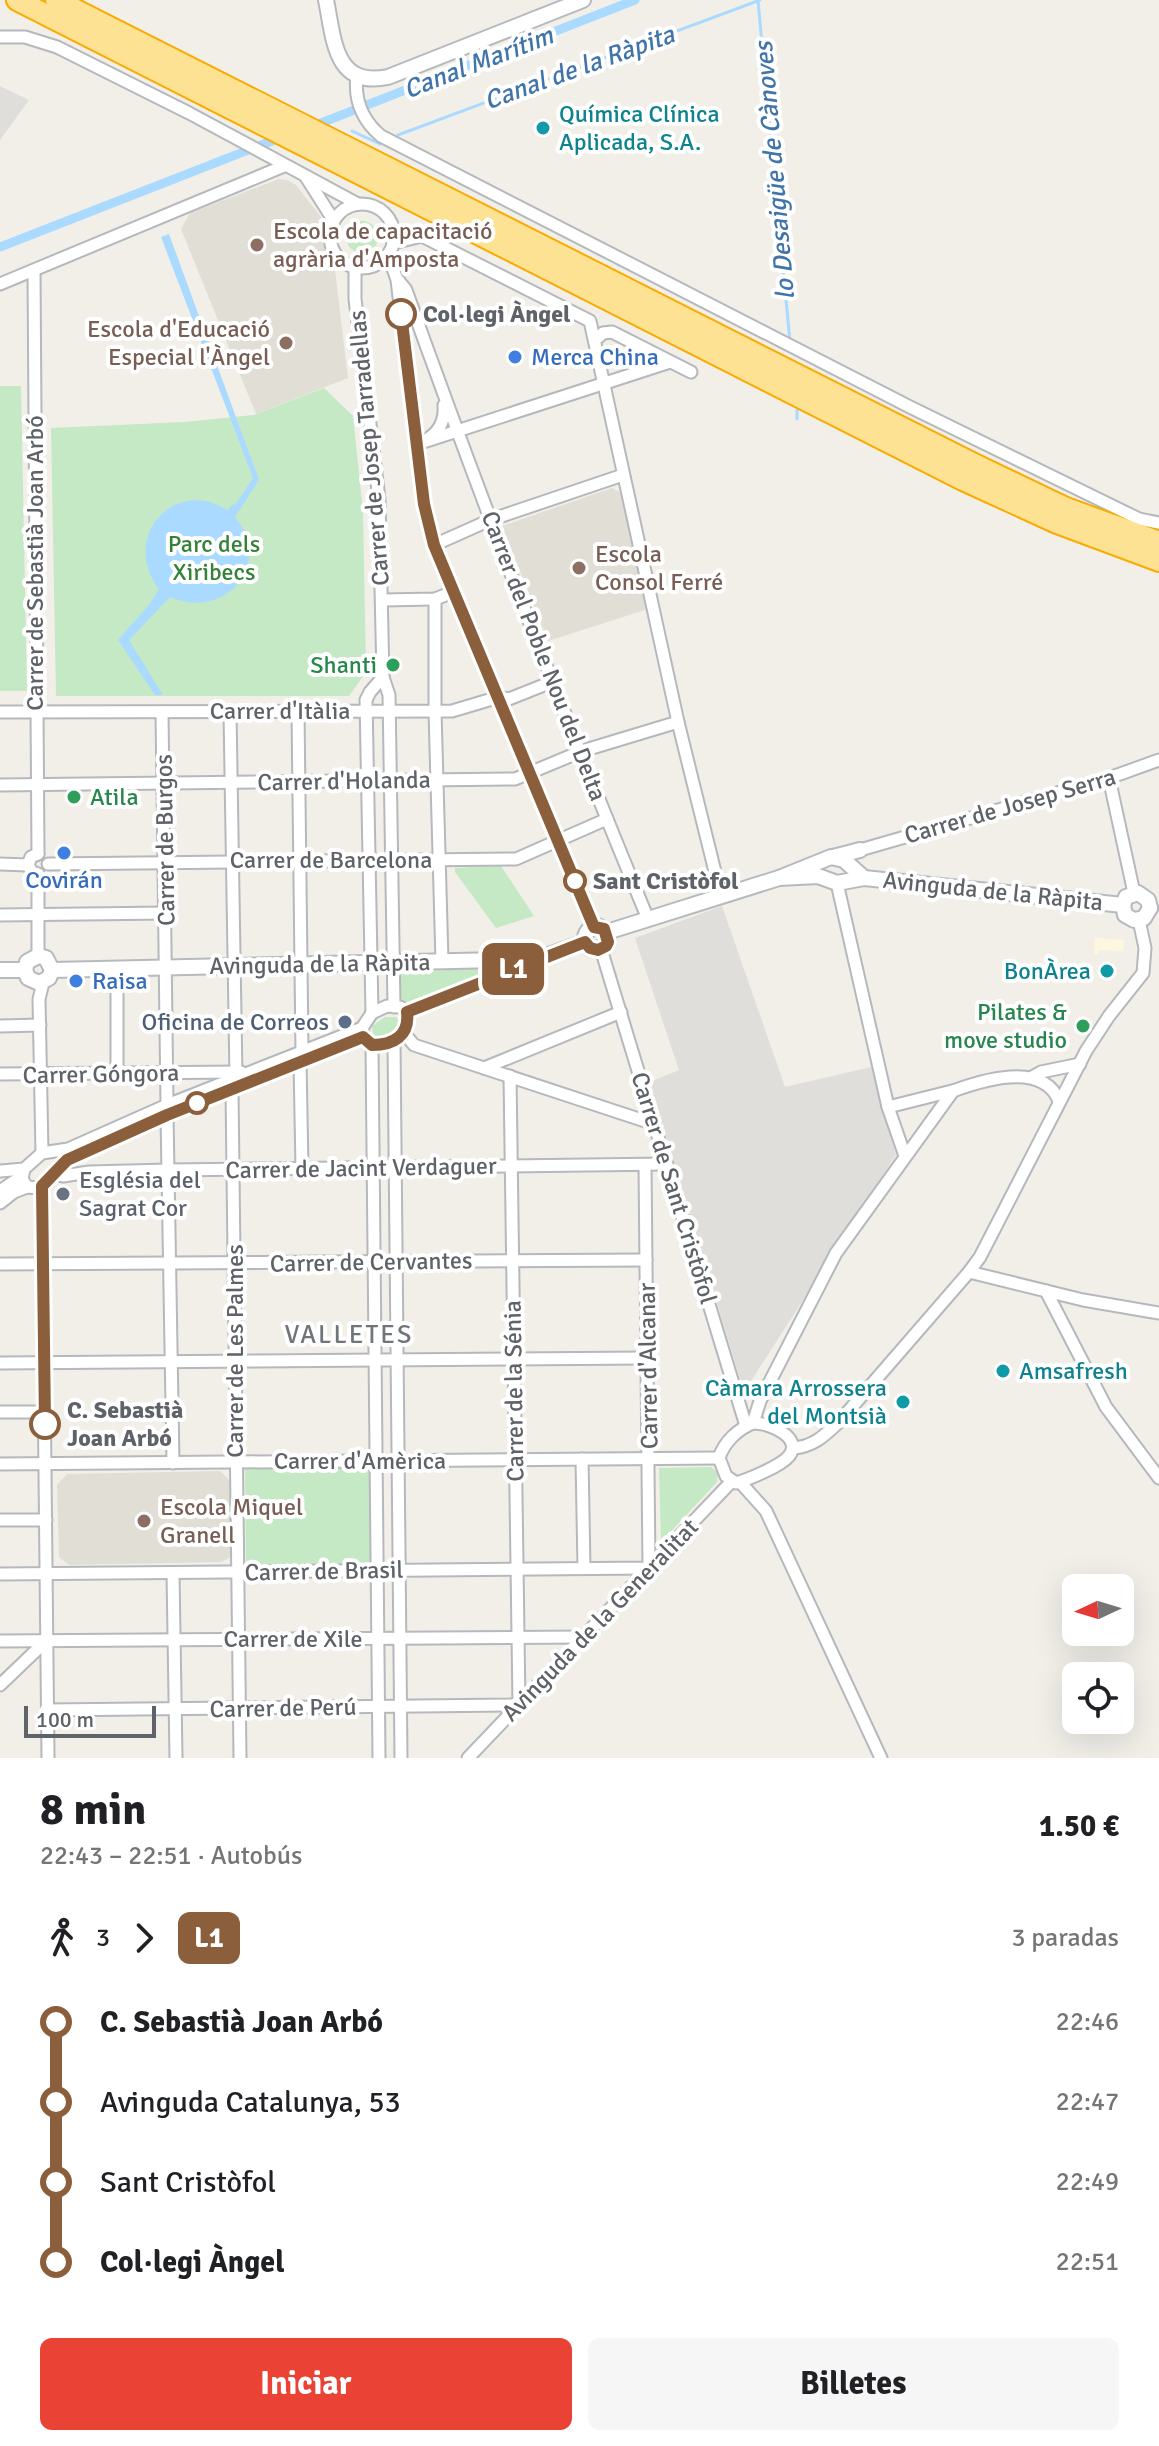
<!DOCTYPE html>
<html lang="es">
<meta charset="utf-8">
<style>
body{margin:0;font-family:Signika,sans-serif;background:#f6f6f6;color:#202124;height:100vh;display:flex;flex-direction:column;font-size:30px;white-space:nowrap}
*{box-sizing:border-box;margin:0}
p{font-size:26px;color:#757577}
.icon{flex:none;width:44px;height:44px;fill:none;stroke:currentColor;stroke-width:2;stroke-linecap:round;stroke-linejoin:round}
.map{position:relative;height:1758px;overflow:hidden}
.panel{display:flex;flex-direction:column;background:#fff;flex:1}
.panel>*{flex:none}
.badge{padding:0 16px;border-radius:12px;font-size:28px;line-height:52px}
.needle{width:52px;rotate:266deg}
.tools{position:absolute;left:1062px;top:1574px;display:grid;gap:16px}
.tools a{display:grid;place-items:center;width:72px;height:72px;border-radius:12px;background:#fff;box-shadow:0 8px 32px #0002;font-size:40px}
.scale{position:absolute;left:24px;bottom:20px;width:132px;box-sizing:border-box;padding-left:8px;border:4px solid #5f6368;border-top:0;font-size:22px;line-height:28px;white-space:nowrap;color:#5f6368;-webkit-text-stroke:6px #fff;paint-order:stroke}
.map>.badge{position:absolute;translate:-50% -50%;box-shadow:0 0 0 4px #fff}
.legs{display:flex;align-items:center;gap:12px;height:88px;padding:0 40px;font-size:26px}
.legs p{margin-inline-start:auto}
.summary{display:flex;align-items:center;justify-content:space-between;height:136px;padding:0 40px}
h1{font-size:44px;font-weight:700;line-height:60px}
.action{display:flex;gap:16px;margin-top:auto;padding:16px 40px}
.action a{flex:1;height:92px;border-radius:12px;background:#ea4335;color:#fff;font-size:32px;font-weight:700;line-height:92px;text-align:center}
.action a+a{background:#f6f6f6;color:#202124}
ul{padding:0 40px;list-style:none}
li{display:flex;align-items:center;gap:28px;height:80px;font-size:30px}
li i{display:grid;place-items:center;width:12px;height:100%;margin:0 10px;background:currentColor}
li i::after{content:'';width:20px;height:20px;margin:-10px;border:6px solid;border-radius:50%;background:#fff}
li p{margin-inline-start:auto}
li:first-child i{background:linear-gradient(#0000 50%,currentColor 0)}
li:last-child i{background:linear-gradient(currentColor 50%,#0000 0)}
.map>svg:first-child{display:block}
.commercial{fill:#fef7e0}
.industrial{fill:#e0deda}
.education{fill:#e1ded6}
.green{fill:#c5e8c5}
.water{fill:#aadaff}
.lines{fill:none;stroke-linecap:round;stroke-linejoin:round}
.stream{stroke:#aadaff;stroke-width:3}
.canal{stroke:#aadaff;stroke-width:9}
.street-casing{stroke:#b5b8bc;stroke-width:15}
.secondary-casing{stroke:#b6babf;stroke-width:18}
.highway-casing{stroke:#f9ab00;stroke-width:24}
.street{stroke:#fff;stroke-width:11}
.secondary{stroke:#fff;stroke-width:14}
.highway{stroke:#fde293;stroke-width:20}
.line-1-casing{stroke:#fff;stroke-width:18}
.line-1{stroke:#8b5e3c;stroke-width:12}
.culture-dot{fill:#0f9aa8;stroke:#fff;stroke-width:3}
.education-dot{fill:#8d6e63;stroke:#fff;stroke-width:3}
.stop-1-dot{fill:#fff;stroke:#8b5e3c;stroke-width:4}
.shop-dot{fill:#3f7fe0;stroke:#fff;stroke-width:3}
.leisure-dot{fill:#2e9e5b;stroke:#fff;stroke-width:3}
.service-dot{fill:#5c6f8a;stroke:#fff;stroke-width:3}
.worship-dot{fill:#6b7280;stroke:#fff;stroke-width:3}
.labels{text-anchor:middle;stroke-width:8;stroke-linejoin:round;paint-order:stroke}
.culture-label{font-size:24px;fill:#0d838f;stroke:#fff;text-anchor:start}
.education-label{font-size:24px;fill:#785e54;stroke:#fff;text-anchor:start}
.stop-label{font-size:24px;font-weight:bold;fill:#5f6368;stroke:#fff;text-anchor:start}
.shop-label{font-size:24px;fill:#366cbe;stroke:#fff;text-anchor:start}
.street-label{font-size:24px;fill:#5f6368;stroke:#fff}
.park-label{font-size:24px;fill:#348238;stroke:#fff}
.leisure-label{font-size:24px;fill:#27864d;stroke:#fff;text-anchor:end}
.service-label{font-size:24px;fill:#4e5e75;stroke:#fff;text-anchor:end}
.worship-label{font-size:24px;fill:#5b616d;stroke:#fff;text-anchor:start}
.water-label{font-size:26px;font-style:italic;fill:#4174aa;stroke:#fff}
.neighbourhood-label{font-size:26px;letter-spacing:2px;fill:#70757a;stroke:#fff}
</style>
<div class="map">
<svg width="1159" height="1758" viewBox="0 0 1159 1758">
<rect width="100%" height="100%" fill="#f1efe8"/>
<path class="commercial" d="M1095,938L1124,940L1123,951L1099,950L1098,954H1094Z"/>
<g class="industrial">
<path d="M0,86L29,100L0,140Z"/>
<path d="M722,906L785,1087L871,1067L896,1155L744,1392L650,1082L679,1070L635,938Z"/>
</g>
<g class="education">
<path d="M279,179L287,180L296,185L324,221L327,250L334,262L348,378L256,414L181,229L190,213Z"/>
<path d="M612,488L620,492L648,609L548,641L502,526Z"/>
<path d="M220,1471L230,1481V1557L222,1562L69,1565L59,1557L57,1485L67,1474Z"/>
</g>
<g class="green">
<circle cx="362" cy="237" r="16"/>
<path d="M0,386H21L27,691H0Z"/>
<path d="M324,388L353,416L363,511L366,672L349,696H56L51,428L185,422L254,415Z"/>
<path d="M501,866L534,916L496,928L455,872V868Z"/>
<path d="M512,966L409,1008L397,1000L398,973Z"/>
<path d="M385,1017H396L401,1023L400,1028L390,1038L379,1040L373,1035L372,1026Z"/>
<path d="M366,1467L370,1468V1563L246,1565L245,1468Z"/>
<path d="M711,1467L718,1473L717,1482L664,1539H661L659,1468Z"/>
</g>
<path class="water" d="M169,234L259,480L235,517C274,565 225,621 170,597L129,640L163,695H155L118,640L148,606L159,589C120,539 173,476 227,510L233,504L235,505L253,478L161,237Z"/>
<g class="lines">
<g class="stream">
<path d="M758,1L790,342"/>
<path d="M352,131L380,144"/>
<path d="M398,135L760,0"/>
<path d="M797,410V419"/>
</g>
<g class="canal">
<path d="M321,123L635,0"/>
<path d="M0,247L274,140"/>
</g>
<defs>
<g id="street">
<path d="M0,37H25L57,47L189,113L358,204"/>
<path d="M357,76C354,100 362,120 381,136L910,407L1139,519L1159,523"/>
<path d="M306,177L334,221"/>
<circle cx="362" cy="236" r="32"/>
<path d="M393,243L422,236L590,321L678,722L721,896"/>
<path d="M388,254L397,280L424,504L434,545L594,927"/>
<path d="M355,267V299L379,499L383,677L389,695L394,1007"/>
<path d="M34,271L38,854"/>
<path d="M398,280L406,290C482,501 562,712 648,919"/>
<path d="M0,284L284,166"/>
<path d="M595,340L603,333L612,332L691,372"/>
<path d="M429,438C441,430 445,419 444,405"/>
<path d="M417,444L670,362"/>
<path d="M434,545L490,520L623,475"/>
<path d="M435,599V711L442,961"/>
<path d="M383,600L435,599L453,592"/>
<path d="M298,711L302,1052"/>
<path d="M0,712L452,711L499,697L509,699L554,681"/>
<path d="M162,712L167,1105"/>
<path d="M230,712L236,1077"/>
<path d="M1109,778L1134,893"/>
<path d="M0,785L515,779L582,751L678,722"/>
<path d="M860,850L1109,778L1159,760"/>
<path d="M0,864L28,865"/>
<path d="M48,864L516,859L607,819"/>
<path d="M38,874L32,872L28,865L31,857L38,854"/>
<path d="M837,883L888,1107L905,1156"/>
<path d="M0,915L166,913"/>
<path d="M601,949L746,1426"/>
<path d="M38,956V874"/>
<path d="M117,969V1074"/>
<path d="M387,1006L400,1007L407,1012C410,1036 393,1045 372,1045L365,1040L362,1028L372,1013Z"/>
<path d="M407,1012L532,961"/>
<path d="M372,1013L366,700L370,692L383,677"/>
<path d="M0,1026L40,1025"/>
<path d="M362,1028L167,1105L68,1149L42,1153L24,1169L22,1179L27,1187L39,1188L67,1160L167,1115L363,1037"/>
<path d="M404,1033L414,1045L654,1124"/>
<path d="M394,1042L401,1758"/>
<path d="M372,1045L379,1758"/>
<path d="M300,1061L302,1169"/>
<path d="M484,1068L621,1012"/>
<path d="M0,1074L241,1072"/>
<path d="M1032,1077L1041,1072L1080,1064"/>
<path d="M232,1089L240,1758"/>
<path d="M888,1107L952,1091"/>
<path d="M167,1115L173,1463"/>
<path d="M42,1153L39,999L43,983"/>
<path d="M0,1171L24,1169"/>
<path d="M55,1174L63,1176L89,1172L168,1170L667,1164"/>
<path d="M42,1186L48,1758"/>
<path d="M0,1191L22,1176"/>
<path d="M0,1203L14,1192L27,1187"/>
<path d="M0,1264L646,1260"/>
<path d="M969,1272L1083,1300L1159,1313"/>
<path d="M1046,1291L1106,1407L1159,1478"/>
<path d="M0,1363L648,1358"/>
<path d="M0,1412H45"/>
<path d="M753,1423L760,1401L836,1253L953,1091C983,1080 1043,1061 1059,1101"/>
<path d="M753,1423C767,1422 804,1437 789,1456C781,1466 749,1479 736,1483L726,1476L719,1458C724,1442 738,1429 753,1423Z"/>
<path d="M793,1448C813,1447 824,1436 839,1422L969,1272L980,1257L1086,1051L1109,1016L1143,973L1145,948L1139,920"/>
<path d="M582,1459L584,1568"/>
<path d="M0,1464L719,1458"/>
<path d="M740,1482L766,1511L881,1758"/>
<path d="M0,1520H46"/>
<path d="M173,1573L176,1758"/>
<path d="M0,1574L649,1568L645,1165"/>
<path d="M0,1641L586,1637"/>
<path d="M0,1685L47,1640"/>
<path d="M48,1710L519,1705L510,1076"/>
<path d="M468,1758L732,1481"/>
</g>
<g id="secondary">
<path d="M326,0C334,39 334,88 388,77L583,0"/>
<path d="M833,857L860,850"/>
<path d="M779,878L818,876L837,883L864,878L1123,905"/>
<path d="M1123,905L1126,897L1138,893L1148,900L1150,908"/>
<path d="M1123,905L1125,915L1134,920L1144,918L1150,908"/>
<path d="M607,932L779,878L831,857L844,860L864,878"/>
<path d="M585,942L590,948L601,949L608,942L607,932"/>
<path d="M585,942C584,933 589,927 598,926L607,932"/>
<path d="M0,970H25"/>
<path d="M25,970L27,962L38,956L46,958L52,970"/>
<path d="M25,970L28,978L39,983L49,978L52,970"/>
<path d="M52,970L538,959L585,942"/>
</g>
<g id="highway">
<path d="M17,0L963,480L1057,523L1159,561"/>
<path d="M56,0L974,464L1066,508L1159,542"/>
</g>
</defs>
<use href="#street" class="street-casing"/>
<use href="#secondary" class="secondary-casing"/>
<use href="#highway" class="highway-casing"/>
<use href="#street" class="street"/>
<use href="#secondary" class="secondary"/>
<use href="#highway" class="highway"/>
</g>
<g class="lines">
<defs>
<path id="line-1" d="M45,1424L42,1186L67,1160L167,1115L363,1037L372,1045C393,1045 410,1036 407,1012L585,942L590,948L598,950L606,946L608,942L604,929L594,927L434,545L424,504L401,314"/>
</defs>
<use href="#line-1" class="line-1-casing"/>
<use href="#line-1" class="line-1"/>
</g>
<g class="culture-dot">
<circle cx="543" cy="128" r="8"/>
<circle cx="1107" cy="971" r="8"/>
<circle cx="1003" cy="1371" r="8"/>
<circle cx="903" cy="1402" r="8"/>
</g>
<g class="education-dot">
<circle cx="257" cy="245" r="8"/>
<circle cx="286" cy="343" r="8"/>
<circle cx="579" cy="568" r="8"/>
<circle cx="144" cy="1521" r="8"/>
</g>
<g class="stop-1-dot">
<circle cx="401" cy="314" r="14"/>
<circle cx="575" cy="881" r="10"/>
<circle cx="197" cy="1103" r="10"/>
<circle cx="45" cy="1424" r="14"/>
</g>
<g class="shop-dot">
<circle cx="515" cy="357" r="8"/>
<circle cx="64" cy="853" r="8"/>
<circle cx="76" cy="981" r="8"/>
</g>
<g class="leisure-dot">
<circle cx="393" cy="665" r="8"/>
<circle cx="74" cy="797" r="8"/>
<circle cx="1083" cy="1026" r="8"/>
</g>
<circle class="service-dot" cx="345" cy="1022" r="8"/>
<circle class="worship-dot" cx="63" cy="1194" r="8"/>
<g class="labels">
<g class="culture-label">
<text x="559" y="122">Química Clínica<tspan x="559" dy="28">Aplicada, S.A.</tspan></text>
<text x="1091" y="979" text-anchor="end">BonÀrea</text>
<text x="1019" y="1379">Amsafresh</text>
<text x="887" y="1396" text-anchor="end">Càmara Arrossera<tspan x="887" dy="28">del Montsià</tspan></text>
</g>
<g class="education-label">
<text x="273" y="239">Escola de capacitació<tspan x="273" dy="28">agrària d'Amposta</tspan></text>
<text x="270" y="337" text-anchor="end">Escola d'Educació<tspan x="270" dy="28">Especial l'Àngel</tspan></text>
<text x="595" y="562">Escola<tspan x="595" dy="28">Consol Ferré</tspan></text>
<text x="160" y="1515">Escola Miquel<tspan x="160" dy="28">Granell</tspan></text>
</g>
<g class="stop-label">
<text x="423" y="322">Col·legi Àngel</text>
<text x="593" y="889">Sant Cristòfol</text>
<text x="67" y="1418">C. Sebastià<tspan x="67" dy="28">Joan Arbó</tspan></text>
</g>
<g class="shop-label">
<text x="531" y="365">Merca China</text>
<text x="64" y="888" text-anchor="middle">Covirán</text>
<text x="92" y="989">Raisa</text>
</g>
<g class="street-label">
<text transform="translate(369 448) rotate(-95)" y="8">Carrer de Josep Tarradellas</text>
<text transform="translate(35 563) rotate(-90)" y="8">Carrer de Sebastià Joan Arbó</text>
<text transform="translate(544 656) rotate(69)" y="8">Carrer del Poble Nou del Delta</text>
<text x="280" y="719">Carrer d'Itàlia</text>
<text transform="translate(344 781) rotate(-1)" y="8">Carrer d'Holanda</text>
<text transform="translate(1010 806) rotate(-16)" y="8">Carrer de Josep Serra</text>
<text transform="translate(165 840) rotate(-91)" y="8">Carrer de Burgos</text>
<text x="331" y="868">Carrer de Barcelona</text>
<text transform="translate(993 891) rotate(6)" y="8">Avinguda de la Ràpita</text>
<text transform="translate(320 964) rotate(-1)" y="8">Avinguda de la Ràpita</text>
<text transform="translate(101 1074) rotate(-1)" y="8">Carrer Góngora</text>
<text transform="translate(361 1168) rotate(-1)" y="8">Carrer de Jacint Verdaguer</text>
<text transform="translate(674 1188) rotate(73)" y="8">Carrer de Sant Cristòfol</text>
<text transform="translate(371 1262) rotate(-1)" y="8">Carrer de Cervantes</text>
<text transform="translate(235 1351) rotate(-90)" y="8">Carrer de Les Palmes</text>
<text transform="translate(648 1366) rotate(-91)" y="8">Carrer d'Alcanar</text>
<text transform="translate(514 1391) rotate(-91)" y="8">Carrer de la Sénia</text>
<text x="360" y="1469">Carrer d'Amèrica</text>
<text transform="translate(324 1571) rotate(-1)" y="8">Carrer de Brasil</text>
<text transform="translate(600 1620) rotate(-46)" y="8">Avinguda de la Generalitat</text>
<text x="293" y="1647">Carrer de Xile</text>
<text transform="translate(283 1708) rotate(-1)" y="8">Carrer de Perú</text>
</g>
<g class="park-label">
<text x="214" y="552">Parc dels<tspan x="214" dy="28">Xiribecs</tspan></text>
</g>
<g class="leisure-label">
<text x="377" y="673">Shanti</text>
<text x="90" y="805" text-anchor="start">Atila</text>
<text x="1067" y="1020">Pilates &amp;<tspan x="1067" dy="28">move studio</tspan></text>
</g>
<g class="service-label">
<text x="329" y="1030">Oficina de Correos</text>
</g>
<g class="worship-label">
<text x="79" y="1188">Església del<tspan x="79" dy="28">Sagrat Cor</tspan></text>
</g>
<g class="water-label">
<text transform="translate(478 62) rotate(-21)" y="9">Canal Marítim</text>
<text transform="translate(579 67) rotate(-20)" y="9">Canal de la Ràpita</text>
<text transform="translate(774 171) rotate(-95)" y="9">lo Desaigüe de Cànoves</text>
</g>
<g class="neighbourhood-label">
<text x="349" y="1343">VALLETES</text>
</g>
</g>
</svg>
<div class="tools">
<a><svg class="needle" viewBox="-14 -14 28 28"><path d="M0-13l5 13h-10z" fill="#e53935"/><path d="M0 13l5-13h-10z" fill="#757577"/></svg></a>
<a><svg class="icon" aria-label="locate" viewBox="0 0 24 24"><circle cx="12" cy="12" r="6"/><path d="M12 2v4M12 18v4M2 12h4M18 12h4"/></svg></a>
</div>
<div class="scale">100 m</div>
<b class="badge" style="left:513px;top:969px;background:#8b5e3c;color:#fff">L1</b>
</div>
<section class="panel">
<div class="summary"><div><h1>8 min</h1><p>22:43 – 22:51 · Autobús</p></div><b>1.50 €</b></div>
<div class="legs"><svg class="icon" aria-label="walk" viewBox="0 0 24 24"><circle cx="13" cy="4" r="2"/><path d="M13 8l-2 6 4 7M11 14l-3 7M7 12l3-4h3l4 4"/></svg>3<svg class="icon" aria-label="forward" viewBox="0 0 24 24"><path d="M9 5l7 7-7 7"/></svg><b class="badge" style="background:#8b5e3c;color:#fff">L1</b><p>3 paradas</p></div>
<ul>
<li><i style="color:#8b5e3c"></i><b>C. Sebastià Joan Arbó</b><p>22:46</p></li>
<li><i style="color:#8b5e3c"></i><span>Avinguda Catalunya, 53</span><p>22:47</p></li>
<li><i style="color:#8b5e3c"></i><span>Sant Cristòfol</span><p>22:49</p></li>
<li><i style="color:#8b5e3c"></i><b>Col·legi Àngel</b><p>22:51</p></li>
</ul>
<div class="action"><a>Iniciar</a><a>Billetes</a></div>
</section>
